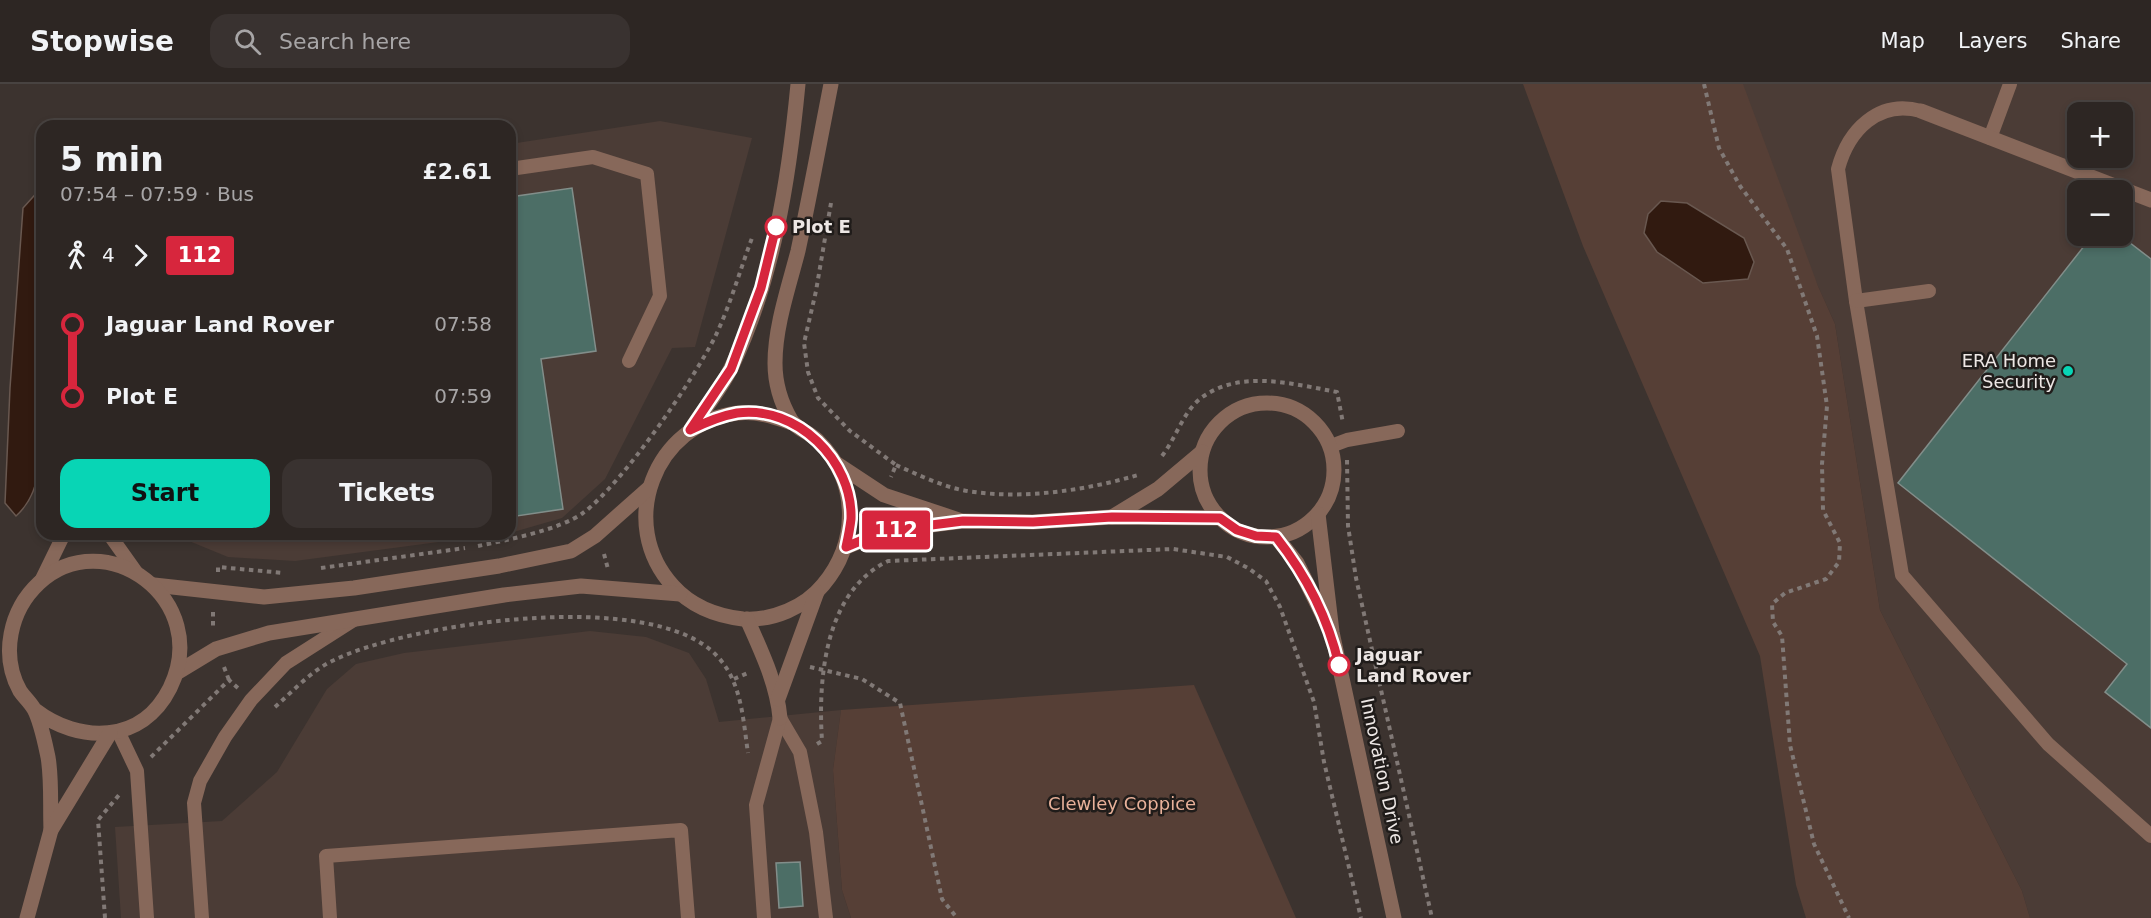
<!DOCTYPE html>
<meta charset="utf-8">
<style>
body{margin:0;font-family:"DejaVu Sans",sans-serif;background:#393230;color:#f1f3f6;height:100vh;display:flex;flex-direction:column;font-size:22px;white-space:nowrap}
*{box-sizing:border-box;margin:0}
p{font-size:20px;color:#a7a5a6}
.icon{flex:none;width:33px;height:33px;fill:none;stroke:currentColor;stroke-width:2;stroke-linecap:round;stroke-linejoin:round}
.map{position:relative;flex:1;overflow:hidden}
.details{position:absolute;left:36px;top:36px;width:480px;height:420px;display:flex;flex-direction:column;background:#2d2623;border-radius:18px;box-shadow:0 3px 9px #0003,0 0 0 2px #484341}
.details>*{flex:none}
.badge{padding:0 12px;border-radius:4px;font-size:21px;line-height:39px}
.buttons{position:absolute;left:2067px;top:18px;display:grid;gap:12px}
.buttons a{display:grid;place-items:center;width:66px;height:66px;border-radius:12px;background:#2d2623;box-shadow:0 3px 9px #0003,0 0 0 2px #484341;font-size:30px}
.map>.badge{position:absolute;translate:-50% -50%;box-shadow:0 0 0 3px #fff}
.legs{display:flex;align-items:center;gap:9px;height:66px;padding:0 24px;font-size:20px}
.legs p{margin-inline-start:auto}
.overview{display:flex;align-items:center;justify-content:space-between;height:102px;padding:0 24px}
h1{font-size:33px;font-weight:800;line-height:45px}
.primary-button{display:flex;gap:12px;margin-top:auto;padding:12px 24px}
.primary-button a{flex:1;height:69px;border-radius:18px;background:#08d5b5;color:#111;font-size:24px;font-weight:800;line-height:69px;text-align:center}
.primary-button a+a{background:#393230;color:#f1f3f6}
ul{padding:0 24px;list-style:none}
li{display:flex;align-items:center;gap:21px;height:72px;font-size:22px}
li i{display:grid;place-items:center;width:9px;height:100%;margin:0 8px;background:currentColor}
li i::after{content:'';width:15px;height:15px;margin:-8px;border:4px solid;border-radius:50%;background:#2d2623}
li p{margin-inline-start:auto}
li:first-child i{background:linear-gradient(#0000 50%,currentColor 0)}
li:last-child i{background:linear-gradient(currentColor 50%,#0000 0)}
header{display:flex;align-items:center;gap:36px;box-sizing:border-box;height:84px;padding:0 30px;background:#2d2623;border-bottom:2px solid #484341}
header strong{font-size:28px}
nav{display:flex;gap:33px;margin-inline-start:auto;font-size:21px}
.search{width:420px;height:54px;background:#393230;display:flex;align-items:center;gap:15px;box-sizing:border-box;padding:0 21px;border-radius:18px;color:#a7a5a6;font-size:22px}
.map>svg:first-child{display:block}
.built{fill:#4b3c36;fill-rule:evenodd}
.green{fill:#563f36}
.water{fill:#311a10;stroke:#695850;stroke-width:1.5}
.building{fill:#4c6e66;stroke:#828e8a;stroke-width:1.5}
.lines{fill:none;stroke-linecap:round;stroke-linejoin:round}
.path{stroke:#817976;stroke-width:4;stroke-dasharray:4.5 4.5;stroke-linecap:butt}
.service{stroke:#87685a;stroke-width:14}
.minor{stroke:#87685a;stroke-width:15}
.line-1-casing{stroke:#fff;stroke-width:14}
.line-1{stroke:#d7263d;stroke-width:9}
.stop-1-dot{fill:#fff;stroke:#d7263d;stroke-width:3}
.poi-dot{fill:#08d5b5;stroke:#201c1a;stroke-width:2}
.labels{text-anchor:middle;stroke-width:5;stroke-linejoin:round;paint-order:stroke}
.stop-label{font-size:18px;font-weight:bold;fill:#ede7e5;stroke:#201c1a;text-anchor:start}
.poi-label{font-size:18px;fill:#ede7e5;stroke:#201c1a;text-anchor:end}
.street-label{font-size:18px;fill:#ede7e5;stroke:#201c1a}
.park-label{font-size:18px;fill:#e8b19a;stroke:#201c1a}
</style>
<header>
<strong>Stopwise</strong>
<div class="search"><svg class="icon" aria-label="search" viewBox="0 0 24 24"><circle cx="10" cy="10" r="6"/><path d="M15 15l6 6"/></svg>Search here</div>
<nav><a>Map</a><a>Layers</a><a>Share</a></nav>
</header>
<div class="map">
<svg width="2151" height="834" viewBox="0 0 2151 834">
<rect width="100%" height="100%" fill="#3c332f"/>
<g class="built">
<path d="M1732,0H2151V834H2030L2022,807L1880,526L1835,240L1739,27ZM2078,28H2122V74H2078ZM2078,106H2122V152H2078Z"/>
<path d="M660,37L752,54L695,263L672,264L605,395L562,434L510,449V60Z"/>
<path d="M172,450H499L295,477L228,473Z"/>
<path d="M590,547L646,553L689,569L706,595L719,638L841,626L833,686L842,806L851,834H121L115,743L222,737L277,688L327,605L356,580L404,569Z"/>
</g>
<g class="green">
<path d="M1523,0H1743L1818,202L1835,240L1880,526L2022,807L2030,834H1806L1796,801L1760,572L1583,162Z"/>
<path d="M1194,601L1296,834H851L842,806L833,686L841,626Z"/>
</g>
<g class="water">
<path d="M42,103V373C37,396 34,416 16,432L5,419L10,304L23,124Z"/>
<path d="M1661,117L1687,119L1744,154L1754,178L1748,195L1703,199L1657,168L1644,149L1648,130Z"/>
</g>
<g class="building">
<path d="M572,104L596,267L541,275L563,425L510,433V113Z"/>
<path d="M2092,152H2121L2151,175V644L2105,608L2127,580L1898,399Z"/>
<path d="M800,778L803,822L779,824L776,779Z"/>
</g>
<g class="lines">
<g class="path">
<path d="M1704,0L1719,64L1740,102L1787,165L1817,252L1827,322L1822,380L1823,426L1840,459L1839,478L1826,495L1785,509L1772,520L1773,538L1782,552L1790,661L1814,760L1849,834"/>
<path d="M831,119L816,207L804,259L808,288L818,314L850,347L896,381L891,393"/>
<path d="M1162,372C1176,354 1183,328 1201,314C1240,285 1293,300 1337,308L1343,339"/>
<path d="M1347,376L1348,442L1356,494L1432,834"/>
<path d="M896,381C921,392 947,405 974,408C1027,415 1087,406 1138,391"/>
<path d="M478,462C507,456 559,446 583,429C623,399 692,298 715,253C730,222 740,186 752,154"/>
<path d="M604,470L608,485"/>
<path d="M321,484L465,464"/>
<path d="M218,488V483L284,489"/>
<path d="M213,528V545"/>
<path d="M224,583L229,596"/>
<path d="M810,583L862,595L900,619L942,815L957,834"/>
<path d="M734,595L750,588"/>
<path d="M275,623C293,607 310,588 332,577C408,539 653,503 717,572C742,598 743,636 748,669"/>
<path d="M817,660L822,657C818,596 824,508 888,477L1173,465L1227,473L1248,484L1266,497L1280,523L1314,618L1324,678L1361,834"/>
<path d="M151,673L229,596L238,604"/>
<path d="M105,834L98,736L119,711"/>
</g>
<g class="service">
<path d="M1921,27C1878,15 1848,47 1838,85L1856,217L1902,491L2048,660L2151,752"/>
<path d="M1990,54L2010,0"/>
<path d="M510,85L593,73L647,90L660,212L629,277"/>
<path d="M1856,217L1929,207"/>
<path d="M1331,362L1347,356L1398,347"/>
<path d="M109,450L136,488"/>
<path d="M41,497L64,450"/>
<path d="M780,634L800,668L816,748L826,834"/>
<path d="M118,647L137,687L147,834"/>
<path d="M202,834L194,719L200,697L225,653L251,616L286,579L355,535"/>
<path d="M330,834L326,772L681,746L688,834"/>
<path d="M764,834L756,721L780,634"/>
</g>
<g class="minor">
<path d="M1921,27L2151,116"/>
<circle cx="1267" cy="386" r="67"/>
<path d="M792,339C774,333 757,327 738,329C654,339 616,440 673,502C691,522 717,532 743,535C773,537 805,523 823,501C859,458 859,397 818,357C811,349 796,345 791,336C781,319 775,298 775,279C775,242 789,202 798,167C810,111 820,56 831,0"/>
<path d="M691,345C704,325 721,305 731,284C773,197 789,95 798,0"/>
<path d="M837,380L884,411L959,436"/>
<path d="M1318,430L1332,548L1394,834"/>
<path d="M1112,433L1158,405L1202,368"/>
<path d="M1276,453L1297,479L1326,538"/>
<path d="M846,463L884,447L963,437L1033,438L1112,433L1220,434"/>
<path d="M154,501L264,513L354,504L499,482L571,467L595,452L649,404"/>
<path d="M747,535C761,567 777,599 780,634"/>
<path d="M178,588L216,565L269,549L504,511L581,502L680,510"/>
<path d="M778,615L817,508"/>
<path d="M35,626C79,660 142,660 170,604C213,516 105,438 39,499C10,526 0,571 20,607C24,613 30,618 34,625C41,638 45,659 48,673C52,696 50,722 51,746"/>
<path d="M27,834L51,746L110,649"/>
</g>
</g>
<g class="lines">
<defs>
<path id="line-1" d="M776,143L761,204L731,285L690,346C706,338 720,332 737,329C797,321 853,377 851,435C850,444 848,454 846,463L884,447L963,437L1033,438L1112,433L1220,434L1237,446L1256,452L1276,453C1306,491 1328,534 1339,581"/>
</defs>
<use href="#line-1" class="line-1-casing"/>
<use href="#line-1" class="line-1"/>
</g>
<g class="stop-1-dot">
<circle cx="776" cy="143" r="10"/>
<circle cx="1339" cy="581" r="10"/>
</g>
<circle class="poi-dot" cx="2068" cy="287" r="6"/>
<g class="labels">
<g class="stop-label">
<text x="792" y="149">Plot E</text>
<text x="1356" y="577">Jaguar<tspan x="1356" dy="21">Land Rover</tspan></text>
</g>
<g class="poi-label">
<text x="2056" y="283">ERA Home<tspan x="2056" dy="21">Security</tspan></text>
</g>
<g class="street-label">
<text transform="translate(1382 687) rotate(78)" y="6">Innovation Drive</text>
</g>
<g class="park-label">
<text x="1122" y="726">Clewley Coppice</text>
</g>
</g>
</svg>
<div class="buttons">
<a>+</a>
<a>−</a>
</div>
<b class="badge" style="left:896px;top:446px;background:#d7263d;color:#fff">112</b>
<section class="details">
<div class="overview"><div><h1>5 min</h1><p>07:54 – 07:59 · Bus</p></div><b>£2.61</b></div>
<div class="legs"><svg class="icon" aria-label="walk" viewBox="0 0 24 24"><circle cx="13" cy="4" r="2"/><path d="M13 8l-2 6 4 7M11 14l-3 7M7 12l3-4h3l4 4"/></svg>4<svg class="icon" aria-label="forward" viewBox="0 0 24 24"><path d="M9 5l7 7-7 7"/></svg><b class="badge" style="background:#d7263d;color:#fff">112</b></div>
<ul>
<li><i style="color:#d7263d"></i><b>Jaguar Land Rover</b><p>07:58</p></li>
<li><i style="color:#d7263d"></i><b>Plot E</b><p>07:59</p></li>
</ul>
<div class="primary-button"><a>Start</a><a>Tickets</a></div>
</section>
</div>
